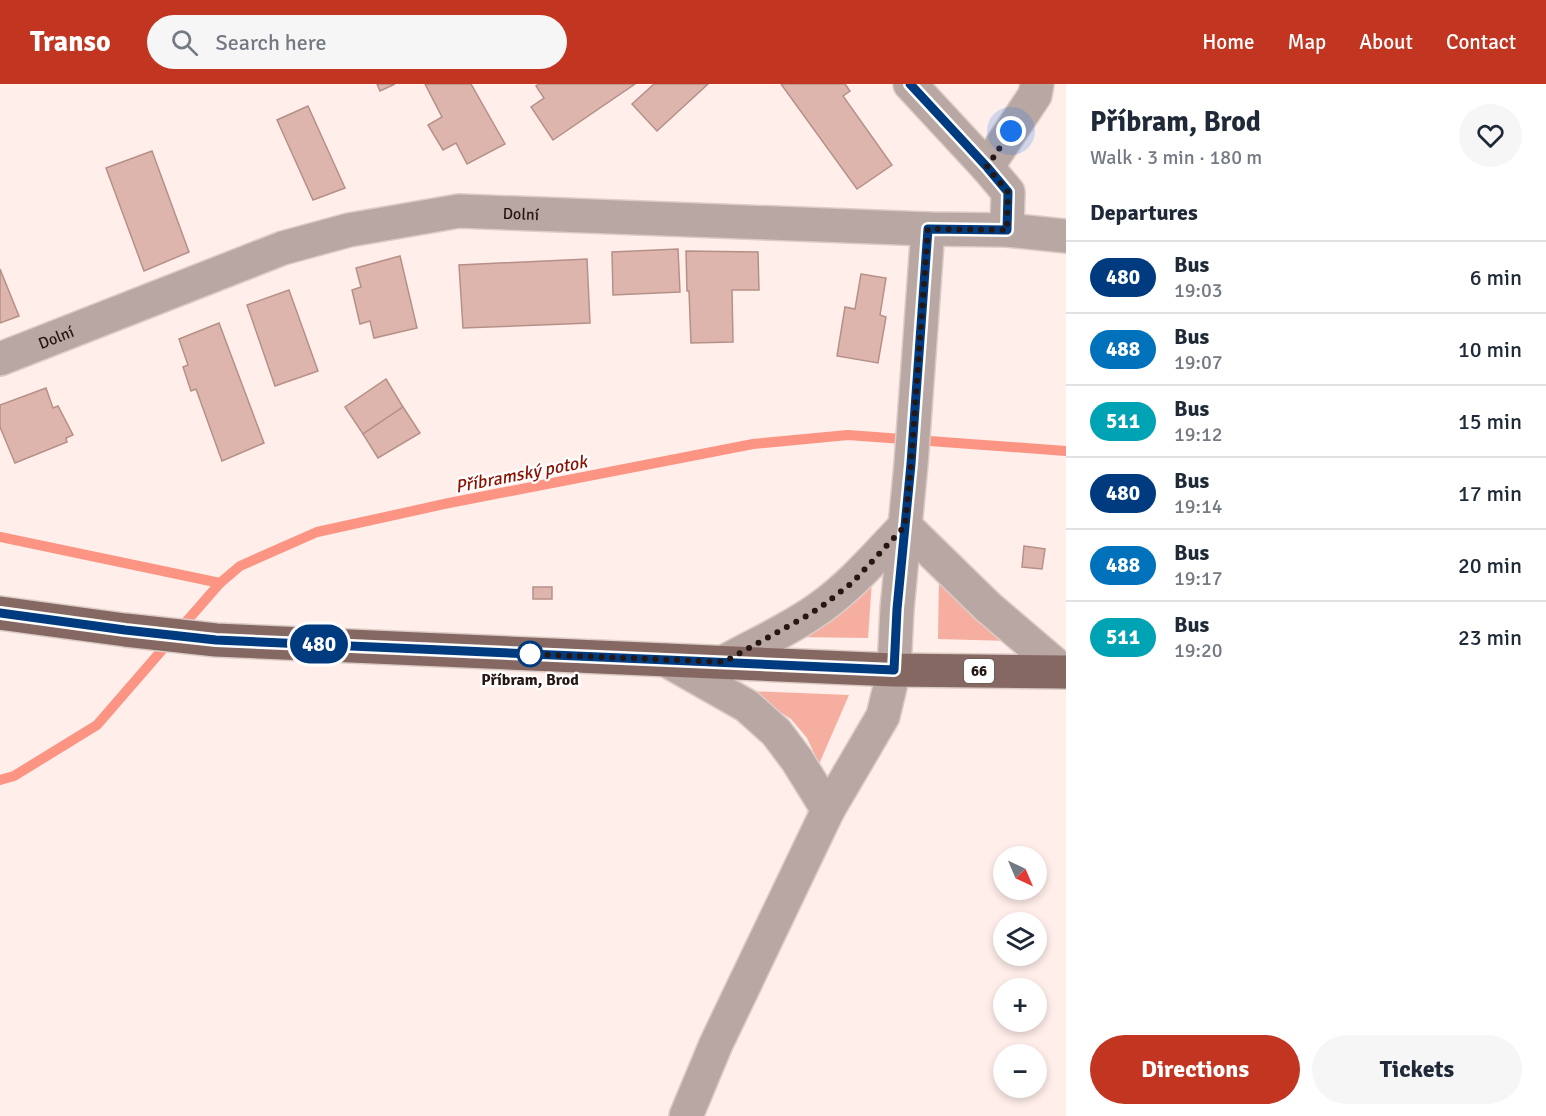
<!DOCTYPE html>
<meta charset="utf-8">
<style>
body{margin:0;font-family:Signika,sans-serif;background:#f6f6f7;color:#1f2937;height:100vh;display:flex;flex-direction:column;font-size:22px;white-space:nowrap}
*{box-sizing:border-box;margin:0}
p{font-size:20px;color:#747a83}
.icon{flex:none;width:33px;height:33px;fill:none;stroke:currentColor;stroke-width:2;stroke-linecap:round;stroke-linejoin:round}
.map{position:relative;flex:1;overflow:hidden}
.drawer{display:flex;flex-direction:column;background:#fff;width:480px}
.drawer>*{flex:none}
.badge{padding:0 12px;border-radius:20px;font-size:21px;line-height:39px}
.needle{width:39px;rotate:136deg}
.tools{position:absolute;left:993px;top:762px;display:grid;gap:12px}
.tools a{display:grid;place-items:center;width:54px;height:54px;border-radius:50%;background:#fff;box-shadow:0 3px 9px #0003;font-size:30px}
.you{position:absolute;width:30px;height:30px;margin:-15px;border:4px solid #fff;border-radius:50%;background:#1a73e8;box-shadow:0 0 0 9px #1a73e833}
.map>.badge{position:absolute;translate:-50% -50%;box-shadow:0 0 0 3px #fff}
h2{padding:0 24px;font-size:22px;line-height:54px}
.round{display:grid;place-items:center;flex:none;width:63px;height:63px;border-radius:32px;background:#f6f6f7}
.head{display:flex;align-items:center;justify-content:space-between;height:102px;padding:0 24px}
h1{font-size:28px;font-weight:700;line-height:45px}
.action{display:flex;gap:12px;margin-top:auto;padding:12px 24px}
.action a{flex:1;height:69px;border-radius:36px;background:#c13521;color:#fff;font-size:24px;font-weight:700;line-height:69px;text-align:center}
.action a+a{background:#f6f6f7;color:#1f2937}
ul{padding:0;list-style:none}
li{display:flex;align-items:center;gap:18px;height:72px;padding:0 24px;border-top:2px solid #e0e1e3}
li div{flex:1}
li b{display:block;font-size:22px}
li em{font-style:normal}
li .badge{min-width:66px;font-weight:700;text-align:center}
header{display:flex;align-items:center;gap:36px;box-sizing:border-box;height:84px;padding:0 30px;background:#c13521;color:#fff}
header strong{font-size:28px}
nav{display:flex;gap:33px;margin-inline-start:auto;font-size:21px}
.search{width:420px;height:54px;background:#f6f6f7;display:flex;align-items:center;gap:15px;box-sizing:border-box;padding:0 21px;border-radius:33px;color:#747a83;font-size:22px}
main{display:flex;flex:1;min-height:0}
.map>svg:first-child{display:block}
.green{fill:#f6aea0}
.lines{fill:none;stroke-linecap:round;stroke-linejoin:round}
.stream{stroke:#fb9482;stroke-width:10}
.building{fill:#ddb5ad;stroke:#b69088;stroke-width:1.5}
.minor-casing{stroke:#dcccc8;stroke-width:36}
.major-casing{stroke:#dcccc8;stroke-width:36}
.minor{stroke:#b8a7a3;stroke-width:33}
.major{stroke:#866862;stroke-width:33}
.line-casing{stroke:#fff;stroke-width:14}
.line{stroke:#003b80;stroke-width:9}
.walk{stroke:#251714;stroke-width:6;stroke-dasharray:0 10.8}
.stop-dot{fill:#fff;stroke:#003b80;stroke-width:3}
.labels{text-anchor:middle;stroke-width:4.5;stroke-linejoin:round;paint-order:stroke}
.shield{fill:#fff;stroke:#665d5a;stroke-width:1.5}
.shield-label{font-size:15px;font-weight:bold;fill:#251714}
.street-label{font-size:16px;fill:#251714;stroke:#fff}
.stop-label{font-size:16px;font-weight:bold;fill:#251714;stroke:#fff}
.water-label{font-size:18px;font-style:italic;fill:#8b1000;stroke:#fff}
</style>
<header>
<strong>Transo</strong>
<div class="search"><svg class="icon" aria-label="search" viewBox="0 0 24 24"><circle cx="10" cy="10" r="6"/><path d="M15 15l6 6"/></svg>Search here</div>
<nav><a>Home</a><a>Map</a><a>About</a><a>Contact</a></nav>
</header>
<main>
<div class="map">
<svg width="1066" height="1032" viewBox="0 0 1066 1032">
<rect width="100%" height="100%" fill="#ffeeea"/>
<g class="green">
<path d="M939,493L1009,557L938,555Z"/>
<path d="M872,496L868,554L794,553Z"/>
<path d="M747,607L849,611L819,680L807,654L791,635Z"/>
</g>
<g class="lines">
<g class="stream">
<path d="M0,453L220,499L240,482L317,448L449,419L753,360L848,351L1066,367"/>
<path d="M179,546L220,499"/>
<path d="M0,696L14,692L97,641L169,558"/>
</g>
</g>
<g class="building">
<path d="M377,0H395L380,7Z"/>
<path d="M425,0H471L505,60L467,80L456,59L443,66L428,41L442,33Z"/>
<path d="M539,0H635L553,56L531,23L544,14L536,2Z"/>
<path d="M654,0H708L657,47L632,20Z"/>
<path d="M781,0H845L850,7L843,12L892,81L857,105Z"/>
<path d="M308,22L345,104L313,116L277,36Z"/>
<path d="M152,67L189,168L144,187L106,84Z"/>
<path d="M678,165L680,208L613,211L612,168Z"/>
<path d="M686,167L758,168L759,206H732L733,258L691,259L689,207H687Z"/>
<path d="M400,172L417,244L374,254L370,237L360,240L352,206L361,203L356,184Z"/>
<path d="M587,175L590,239L463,244L459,181Z"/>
<path d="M0,185L19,232L0,239Z"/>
<path d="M861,190L886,194L880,231L886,233L878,279L837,272L845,223L855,225Z"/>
<path d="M289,206L318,287L275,302L247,221Z"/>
<path d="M219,239L264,359L222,377L196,305L191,307L183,283L188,281L179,255Z"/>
<path d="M386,295L403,323L363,350L345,323Z"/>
<path d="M46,304L53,324L58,322L73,351L66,354L67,358L15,379L0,343V321Z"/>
<path d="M403,323L420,349L378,374L363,350Z"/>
<path d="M1024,462L1045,465L1042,485L1022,483Z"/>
<rect x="533" y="503" width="19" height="12"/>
</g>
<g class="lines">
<defs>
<g id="minor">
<path d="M910,0L987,83L1008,108L1007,146"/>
<path d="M987,83L1035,11L1037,0"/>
<path id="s1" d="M0,275L283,164L349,146L459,127L928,145L1007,146L1066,152"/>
<path d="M905,442L988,523L1064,588"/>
<path d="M666,576L747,622L776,648L797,676L828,726"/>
<path d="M724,578C756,560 791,545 821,523C853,500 878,470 905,442"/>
<path d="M686,1032L716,960L828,726L883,632L894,586L897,525L911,380L928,145"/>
</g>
<path id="major" d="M0,529L125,546L216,556L894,586L1066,588"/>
</defs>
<use href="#minor" class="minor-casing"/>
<use href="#major" class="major-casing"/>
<use href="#minor" class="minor"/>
<use href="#major" class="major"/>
</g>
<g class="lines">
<defs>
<path id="line" d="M0,529L125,546L216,556L894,586L897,525L911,380L928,145L1007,146L1008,108L987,83L910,0"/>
</defs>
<use href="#line" class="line-casing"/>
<use href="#line" class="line"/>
<path class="walk" d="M530,570H528L724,578L805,533L821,523L853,498L905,442L911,380L928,145L1007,146L1008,108L987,83L1011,47"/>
</g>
<circle class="stop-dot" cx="530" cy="570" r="12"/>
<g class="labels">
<rect class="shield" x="964" y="575" width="30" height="24" rx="4.5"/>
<g class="shield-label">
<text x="979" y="592">66</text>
</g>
<g class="street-label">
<text dy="6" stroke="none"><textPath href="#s1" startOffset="546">Dolní</textPath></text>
<text dy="6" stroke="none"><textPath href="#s1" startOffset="60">Dolní</textPath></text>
</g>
<g class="stop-label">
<text x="530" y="601">Příbram, Brod</text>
</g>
<g class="water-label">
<text transform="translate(521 390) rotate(-11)" y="6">Příbramský potok</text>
</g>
</g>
</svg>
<div class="tools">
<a><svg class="needle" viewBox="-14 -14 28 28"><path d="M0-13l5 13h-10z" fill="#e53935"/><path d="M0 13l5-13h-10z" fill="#747a83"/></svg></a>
<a><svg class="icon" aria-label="layers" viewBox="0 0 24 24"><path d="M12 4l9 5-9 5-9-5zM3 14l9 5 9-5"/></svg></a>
<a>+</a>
<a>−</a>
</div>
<div class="you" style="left:1011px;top:47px"></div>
<b class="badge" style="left:319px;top:560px;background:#003b80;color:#fff">480</b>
</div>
<section class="drawer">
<div class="head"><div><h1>Příbram, Brod</h1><p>Walk · 3 min · 180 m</p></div><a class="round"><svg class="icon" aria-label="heart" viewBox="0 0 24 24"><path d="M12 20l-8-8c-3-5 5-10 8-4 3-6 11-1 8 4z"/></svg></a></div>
<h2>Departures</h2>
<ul>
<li><span class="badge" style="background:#003b80;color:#fff">480</span><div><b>Bus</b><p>19:03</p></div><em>6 min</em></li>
<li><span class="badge" style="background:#0072bc;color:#fff">488</span><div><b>Bus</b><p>19:07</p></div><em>10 min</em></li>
<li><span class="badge" style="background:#00a3b4;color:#fff">511</span><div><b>Bus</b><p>19:12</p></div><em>15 min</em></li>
<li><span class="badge" style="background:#003b80;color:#fff">480</span><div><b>Bus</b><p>19:14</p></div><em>17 min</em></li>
<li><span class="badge" style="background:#0072bc;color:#fff">488</span><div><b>Bus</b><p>19:17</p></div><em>20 min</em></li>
<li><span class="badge" style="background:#00a3b4;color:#fff">511</span><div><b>Bus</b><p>19:20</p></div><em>23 min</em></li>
</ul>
<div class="action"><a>Directions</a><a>Tickets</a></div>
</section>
</main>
